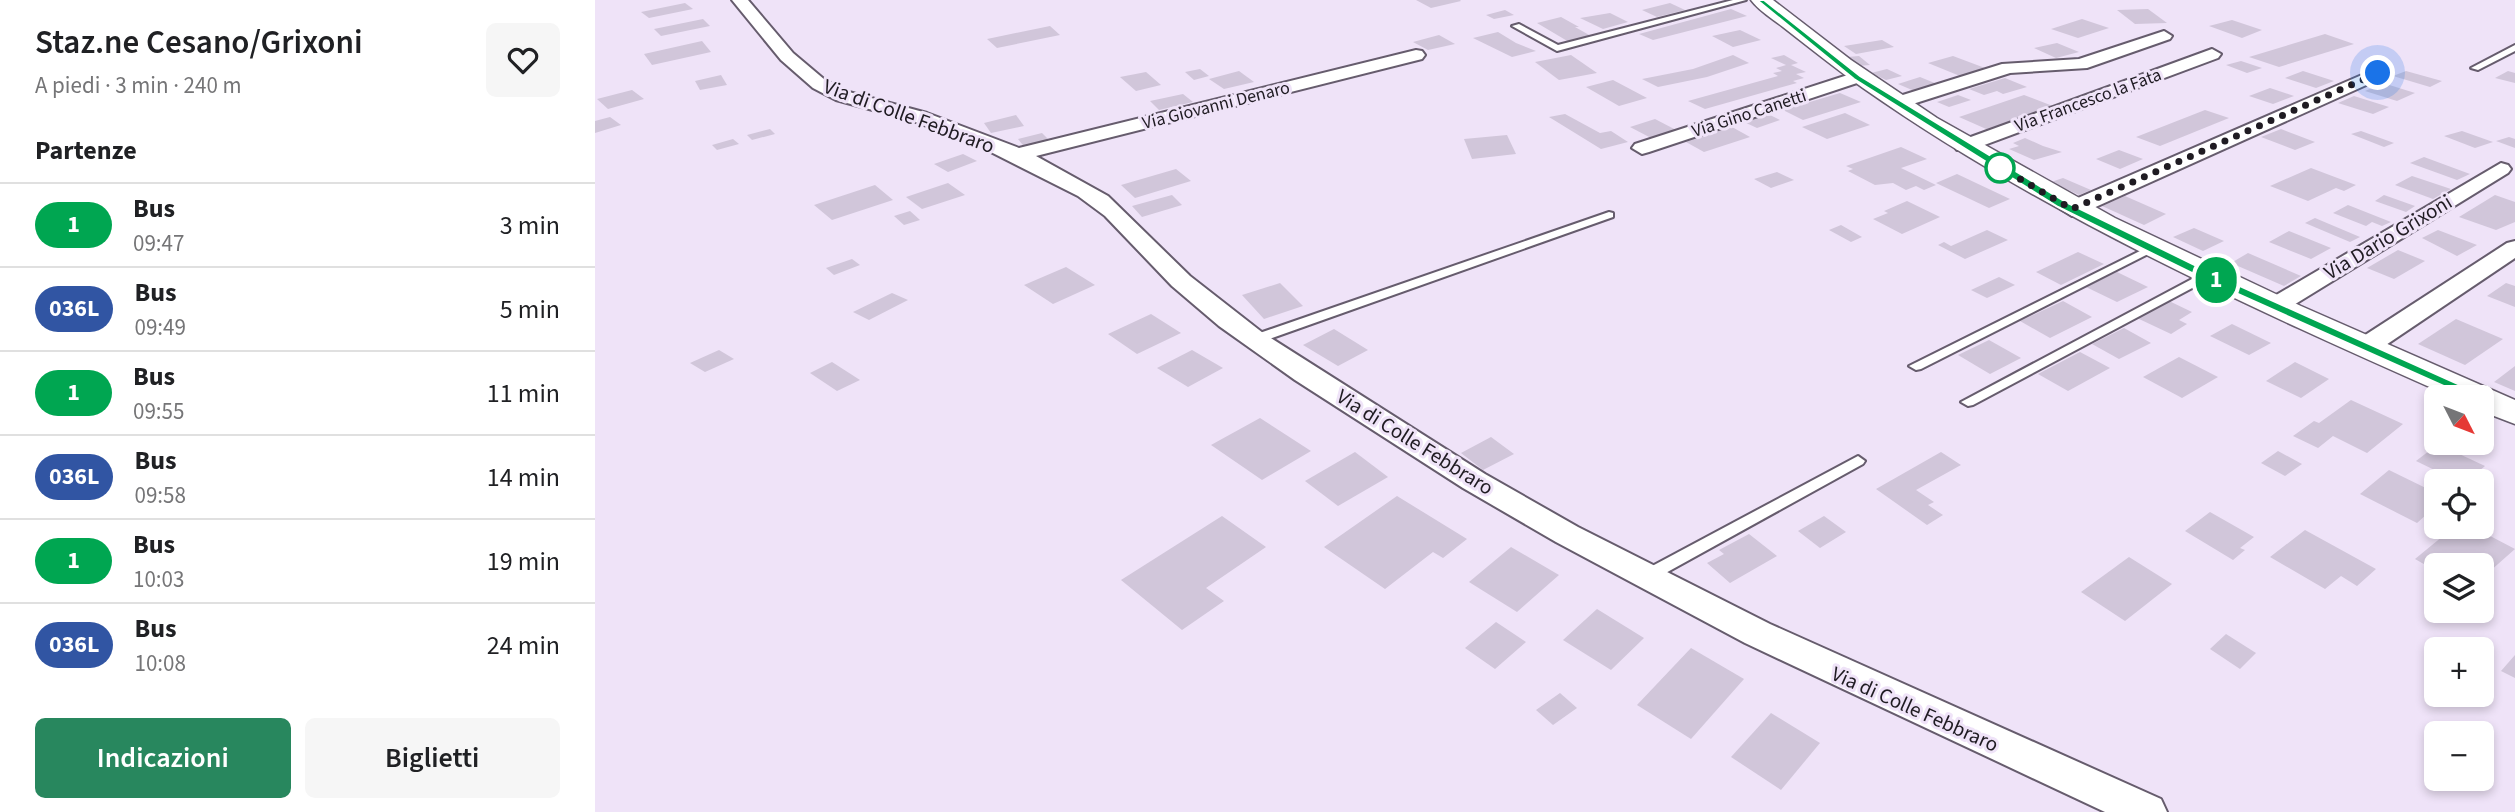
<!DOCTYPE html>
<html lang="it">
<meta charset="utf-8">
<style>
body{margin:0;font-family:"Source Sans 3",sans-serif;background:#f6f6f6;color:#202124;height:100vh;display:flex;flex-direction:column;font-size:26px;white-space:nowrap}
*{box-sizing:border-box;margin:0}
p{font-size:23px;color:#757577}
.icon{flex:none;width:38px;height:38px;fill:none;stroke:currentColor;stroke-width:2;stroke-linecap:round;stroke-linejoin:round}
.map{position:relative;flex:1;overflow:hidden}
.panel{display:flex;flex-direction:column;background:#fff;width:595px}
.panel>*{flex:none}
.badge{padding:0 14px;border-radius:23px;font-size:24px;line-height:46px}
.needle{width:46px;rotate:132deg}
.controls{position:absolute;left:1829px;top:385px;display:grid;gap:14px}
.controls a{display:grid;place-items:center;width:70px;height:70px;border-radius:10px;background:#fff;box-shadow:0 4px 10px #0003;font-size:35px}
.you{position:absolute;width:35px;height:35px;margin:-18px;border:5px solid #fff;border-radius:50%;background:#1a73e8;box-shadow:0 0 0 10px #1a73e833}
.map>.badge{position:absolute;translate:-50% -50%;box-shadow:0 0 0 4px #fff}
h2{padding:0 35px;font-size:26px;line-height:63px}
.round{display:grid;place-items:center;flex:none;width:74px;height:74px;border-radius:10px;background:#f6f6f6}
.summary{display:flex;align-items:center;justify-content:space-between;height:119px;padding:0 35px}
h1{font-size:33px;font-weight:600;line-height:52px}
.action{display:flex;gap:14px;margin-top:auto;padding:14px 35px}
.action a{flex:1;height:80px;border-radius:10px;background:#28875e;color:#fff;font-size:28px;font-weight:600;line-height:80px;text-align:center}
.action a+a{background:#f6f6f6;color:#202124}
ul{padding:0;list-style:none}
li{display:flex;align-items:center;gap:21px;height:84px;padding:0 35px;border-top:2px solid #e0e0e0}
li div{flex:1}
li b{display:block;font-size:26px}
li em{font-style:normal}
li .badge{min-width:77px;font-weight:700;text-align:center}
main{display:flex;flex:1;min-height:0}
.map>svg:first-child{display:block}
.building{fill:#d1c6da}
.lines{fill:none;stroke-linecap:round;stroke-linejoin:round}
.service-casing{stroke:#665c6d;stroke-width:4}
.minor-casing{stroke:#665c6d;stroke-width:4}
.tertiary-casing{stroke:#665c6d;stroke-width:3}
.service{fill:#fff;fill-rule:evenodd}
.minor{fill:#fff;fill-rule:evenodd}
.tertiary{fill:#fff;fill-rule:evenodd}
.line{fill:#00a651;stroke:#fff;stroke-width:2}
.walk{stroke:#1f1b22;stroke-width:7;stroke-dasharray:0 12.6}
.stop-dot{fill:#fff;stroke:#00a651;stroke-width:3.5}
.labels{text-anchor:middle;stroke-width:6;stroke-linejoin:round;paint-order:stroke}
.far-street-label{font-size:18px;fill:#1f1b22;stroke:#efe3f8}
.street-label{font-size:21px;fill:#1f1b22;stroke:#efe3f8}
</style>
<main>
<section class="panel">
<div class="summary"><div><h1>Staz.ne Cesano/Grixoni</h1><p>A piedi · 3 min · 240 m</p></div><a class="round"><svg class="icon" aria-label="heart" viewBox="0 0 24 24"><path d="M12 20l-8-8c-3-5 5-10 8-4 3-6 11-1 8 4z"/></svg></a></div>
<h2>Partenze</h2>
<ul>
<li><span class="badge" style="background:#00a651;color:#fff">1</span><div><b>Bus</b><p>09:47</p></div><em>3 min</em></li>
<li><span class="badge" style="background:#3155a3;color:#fff">036L</span><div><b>Bus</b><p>09:49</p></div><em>5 min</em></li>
<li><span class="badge" style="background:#00a651;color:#fff">1</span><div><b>Bus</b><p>09:55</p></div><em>11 min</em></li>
<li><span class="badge" style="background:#3155a3;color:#fff">036L</span><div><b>Bus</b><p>09:58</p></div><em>14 min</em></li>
<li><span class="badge" style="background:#00a651;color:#fff">1</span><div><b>Bus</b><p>10:03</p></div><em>19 min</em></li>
<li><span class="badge" style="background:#3155a3;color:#fff">036L</span><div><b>Bus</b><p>10:08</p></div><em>24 min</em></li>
</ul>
<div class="action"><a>Indicazioni</a><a>Biglietti</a></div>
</section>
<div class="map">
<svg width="1920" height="812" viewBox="0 0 1920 812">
<rect width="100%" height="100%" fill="#efe3f8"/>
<g class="building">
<path d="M821,0H865L866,1L836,8Z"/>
<path d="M90,3L98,9L54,18L46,12Z"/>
<path d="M1075,3L1090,10L1062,17L1047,10Z"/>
<path d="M1136,9L1152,16L1058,40L1044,34Z"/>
<path d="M1553,9L1572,23L1540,24L1522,10Z"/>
<path d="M910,10L919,15L899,19L891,15Z"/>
<path d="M1015,13L1033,22L1008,29L985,18Z"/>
<path d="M966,17L984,27H980L996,36L974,42L942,23Z"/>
<path d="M108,19L115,26L66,36L59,29Z"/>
<path d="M1487,19L1514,28L1483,38L1456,29Z"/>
<path d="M1637,20L1667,30L1647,38L1614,26Z"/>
<path d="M455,26L465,35L402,48L392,39Z"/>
<path d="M1145,30L1166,40L1138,47L1117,36Z"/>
<path d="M903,32L921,43L941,51L917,57L878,38Z"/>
<path d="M1730,34L1759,44L1684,67L1654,57Z"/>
<path d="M844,35L860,44L833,50L818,42Z"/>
<path d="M1287,40L1299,47L1261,54L1249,46Z"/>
<path d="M107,41L116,52L57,65L49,54Z"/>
<path d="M1462,43L1484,52L1461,58L1439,48Z"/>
<path d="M976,55L1002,73L964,80L940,62Z"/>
<path d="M1138,55L1154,63L1112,77L1063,87L1047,79L1098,69Z"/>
<path d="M1189,55L1203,63L1196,65L1211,72L1201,74L1209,78L1198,81L1202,83L1110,109L1093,101L1183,76L1178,73L1187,71L1181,68L1191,65L1176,58Z"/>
<path d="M1264,56L1275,65L1263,66L1252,57Z"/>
<path d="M1358,56L1390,68L1365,76L1333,63Z"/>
<path d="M1646,61L1667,68L1652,73L1631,65Z"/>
<path d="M605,69L614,76L599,80L590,72Z"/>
<path d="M1292,69L1307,76L1291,80L1276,73Z"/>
<path d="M644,71L659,82L629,89L614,79Z"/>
<path d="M1708,71L1739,81L1721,88L1690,78Z"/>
<path d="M1811,71L1847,81L1835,87L1798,76Z"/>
<path d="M1913,71L1920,73V83L1900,78Z"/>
<path d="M551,72L566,85L541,91L525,77Z"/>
<path d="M126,75L132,85L105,90L100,81Z"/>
<path d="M1325,77L1347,86L1324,93L1303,84Z"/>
<path d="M1410,78L1432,87L1408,94L1402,91L1389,95L1374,89Z"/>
<path d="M1018,80L1052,98L1024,106L991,87Z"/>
<path d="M1788,83L1820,93L1802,101L1770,91Z"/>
<path d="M1675,88L1699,96L1678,104L1654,96Z"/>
<path d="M37,90L49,99L13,109L2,99Z"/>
<path d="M1245,93L1266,102L1208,120L1188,110Z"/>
<path d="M588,94L598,102L564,110L555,101Z"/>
<path d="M1363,95L1376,100L1354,107L1342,102Z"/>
<path d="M1429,95L1463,108L1398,132L1364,117Z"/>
<path d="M1759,96L1794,107L1778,114L1743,103Z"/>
<path d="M1610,110L1634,118L1565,146L1541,137Z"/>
<path d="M1250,113L1275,125L1232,139L1207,127Z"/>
<path d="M970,114L1005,133L1016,131L1033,142L1006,149L954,117Z"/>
<path d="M1173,114L1185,120L1162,128L1149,122Z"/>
<path d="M421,115L429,126L396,133L389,123Z"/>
<path d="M15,117L26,125L0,133V121Z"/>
<path d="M1060,119L1083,131L1058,139L1035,127Z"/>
<path d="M1137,127L1155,137L1109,152L1091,142Z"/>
<path d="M175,129L180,134L157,140L152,135Z"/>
<path d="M1686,129L1720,142L1700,150L1666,137Z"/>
<path d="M1766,131L1799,143L1789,147L1756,134Z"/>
<path d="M1867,131L1898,142L1880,148L1849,136Z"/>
<path d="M447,133L456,142L431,149L423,139Z"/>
<path d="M912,135L921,154L877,159L869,139Z"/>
<path d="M1914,137L1920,139V148L1901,141Z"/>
<path d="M1430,138L1448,146L1467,152L1439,160L1414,149L1424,146L1418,143Z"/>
<path d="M138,139L144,144L122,150L117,145Z"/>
<path d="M1306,147L1332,159L1306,168L1341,185L1329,190L1321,186L1311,190L1298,183L1280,185L1253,171L1258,169L1251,166Z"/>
<path d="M1524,150L1548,159L1525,169L1501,159Z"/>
<path d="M368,154L382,161L353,172L339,164Z"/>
<path d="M1829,157L1875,174L1862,180L1815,163Z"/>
<path d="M1716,168L1761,185L1749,191L1741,188L1713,201L1675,186Z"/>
<path d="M581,169L596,181L540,198L526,185Z"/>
<path d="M1182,172L1199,180L1176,188L1159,179Z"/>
<path d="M1362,174L1415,199L1394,208L1341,183Z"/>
<path d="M1817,176L1856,189L1838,199L1800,185Z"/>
<path d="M1468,178L1496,190L1484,195L1456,182Z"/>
<path d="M353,183L370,195L327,209L311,197Z"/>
<path d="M280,185L298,200L237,220L219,205Z"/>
<path d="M577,195L587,205L547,217L537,206Z"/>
<path d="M1789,195L1820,206L1811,212L1780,201Z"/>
<path d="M1900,195L1920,202V222L1901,230L1864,217Z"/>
<path d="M1530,196L1571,214L1549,225L1507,206Z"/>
<path d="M1312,201L1345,217L1307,234L1278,219L1293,213L1289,211Z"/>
<path d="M1753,205L1796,222L1787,226L1777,222L1771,226L1738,213Z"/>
<path d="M315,211L325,220L309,225L299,216Z"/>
<path d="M1720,218L1765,237L1755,242L1710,223Z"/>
<path d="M1246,225L1267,237L1256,242L1234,230Z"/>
<path d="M1599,228L1629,241L1608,251L1578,237Z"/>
<path d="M1392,230L1413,240L1370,259L1343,245L1349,242L1356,246Z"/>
<path d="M1843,230L1882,245L1862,256L1827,238Z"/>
<path d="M1694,231L1736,248L1716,259L1674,242Z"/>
<path d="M1803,250L1830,261L1799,279L1772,268Z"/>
<path d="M1483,252L1509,264L1466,285L1441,272Z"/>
<path d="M1653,253L1706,276L1689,286L1636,263Z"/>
<path d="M257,259L265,265L239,275L231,268Z"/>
<path d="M471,267L500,285L458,304L429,285Z"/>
<path d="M1522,272L1553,287L1522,302L1491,287Z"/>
<path d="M1404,277L1420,285L1392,298L1376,290Z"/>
<path d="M685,283L708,306L669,319L647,295Z"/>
<path d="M1911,283L1920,286V307L1892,296Z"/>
<path d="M297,293L313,300L274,320L258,312Z"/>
<path d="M1572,300L1597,312L1584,320L1592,324L1576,334L1542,318Z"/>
<path d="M1468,301L1497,317L1455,338L1425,321Z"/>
<path d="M556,314L586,333L542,354L513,334Z"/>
<path d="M1861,319L1908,339L1870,365L1823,344Z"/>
<path d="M1637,324L1676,343L1654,355L1615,336Z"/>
<path d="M1529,328L1556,343L1524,359L1497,344Z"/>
<path d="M739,329L773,350L743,366L708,345Z"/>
<path d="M1394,340L1426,358L1395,374L1363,355Z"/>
<path d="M124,350L139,359L110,372L95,363Z"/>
<path d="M597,350L628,368L593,387L562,368Z"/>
<path d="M1485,352L1515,368L1473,391L1443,374Z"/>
<path d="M1584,357L1623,377L1587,398L1548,377Z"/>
<path d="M237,362L265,380L242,391L215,373Z"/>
<path d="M1700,362L1734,379L1706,398L1671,381Z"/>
<path d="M1920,366V391L1899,382Z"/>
<path d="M1756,400L1808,424L1772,453L1738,436L1723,448L1698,436L1719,421L1724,423Z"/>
<path d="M665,418L716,451L667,480L616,445Z"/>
<path d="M896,437L919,454L888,470L866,453Z"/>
<path d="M1843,444L1890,466L1872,481H1862L1821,461Z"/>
<path d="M1683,451L1707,464L1690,476L1666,463Z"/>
<path d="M760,452L793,477L743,506L710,481Z"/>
<path d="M1346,452L1366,465L1321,490L1339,502L1333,505L1348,515L1332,525L1281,489Z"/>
<path d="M1794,470L1841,493V506L1822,523L1765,494Z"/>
<path d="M802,496L872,539L848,558L838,552L790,589L729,547Z"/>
<path d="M1615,512L1659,537L1645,548L1650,550L1638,560L1590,531Z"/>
<path d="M627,516L671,547L611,588L629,601L587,630L526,580Z"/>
<path d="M1229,516L1251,532L1225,548L1203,531Z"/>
<path d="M1859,527H1878L1920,549L1886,579V565H1841V571L1820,559Z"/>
<path d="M1710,530L1781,569L1762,586L1746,576L1730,589L1675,557Z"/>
<path d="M1154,534L1182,556L1135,583L1112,563L1129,554L1124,550Z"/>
<path d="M916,547L964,575L922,612L874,582Z"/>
<path d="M1534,557L1577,584L1530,621L1486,592Z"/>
<path d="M1002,609L1049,638L1016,670L968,640Z"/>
<path d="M901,622L931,642L900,669L870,648Z"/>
<path d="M1631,634L1661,653L1645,669L1615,649Z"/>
<path d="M1096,648L1149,679L1096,739L1042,705Z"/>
<path d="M1920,655V678L1906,671Z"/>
<path d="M965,693L982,708L958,725L941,710Z"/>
<path d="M1176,713L1225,743L1186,790L1136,757Z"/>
</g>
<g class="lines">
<defs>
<g id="service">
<path d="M1138,0H1151L962,51L917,26L924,24L963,45Z"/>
<path d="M1920,45V51L1883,70L1876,68Z"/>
<path d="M1014,212L1018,213V217L666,342H656L655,339L656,336Z"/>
<path d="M1555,246L1559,247V251L1326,369L1321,370L1314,366Z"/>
<path d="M1612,271L1618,275L1616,278L1378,405L1373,406L1366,402Z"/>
<path d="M1263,456L1270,461L1268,464L1058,580H1046L1044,576L1046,572Z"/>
</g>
<g id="minor">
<path d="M137,0H153L198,53L230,80L254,92L332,113L424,148L821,50L827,51L830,55L827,59L441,156L513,196L595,276L668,333L890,474L983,527L1175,624L1566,799L1572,812H1510L1150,643L961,542L868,488L700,380L624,326L577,286L510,216L483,196L382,145L318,121L241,100L218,88L186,60Z"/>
<path d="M1569,31L1577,36L1575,39L1492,68L1415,73L1302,109L1293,103L1295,99L1407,64L1484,59Z"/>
<path d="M1617,49L1626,54L1623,58L1376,150H1362L1359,146L1362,142Z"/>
<path d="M1783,68L1792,73L1789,77L1485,214L1477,216L1466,209L1469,204Z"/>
<path d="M1262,72L1271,77L1268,81L1054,152L1047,154L1037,148L1040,144Z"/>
<path d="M1906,163L1913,165L1916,169L1913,173L1689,311H1671L1668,306L1671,301Z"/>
<path d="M1920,241V258L1779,353H1761L1757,347L1761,341L1912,243Z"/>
</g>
<path id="tertiary" d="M1156,0H1178L1256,60L1342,118L1520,218L1706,306L1920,400V424L1886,411V397H1857C1654,307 1451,216 1268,88C1241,69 1215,48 1188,27C1178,19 1164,11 1156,0Z"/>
</defs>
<use href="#service" class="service-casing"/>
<use href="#minor" class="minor-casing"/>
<use href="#tertiary" class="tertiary-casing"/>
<use href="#service" class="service"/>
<use href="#minor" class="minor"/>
<use href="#tertiary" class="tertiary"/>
</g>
<path class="line" d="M1162,0H1169L1265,76L1471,202L1616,273L1892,397L1880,400L1607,278L1463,207L1259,79Z"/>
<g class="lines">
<path class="walk" d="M1405,168L1399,164L1477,209L1783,73"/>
</g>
<circle class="stop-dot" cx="1405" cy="168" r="14"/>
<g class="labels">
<g class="far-street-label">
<text transform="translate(1493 100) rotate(-20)" y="6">Via Francesco la Fata</text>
<text transform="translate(621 105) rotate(-14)" y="6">Via Giovanni Denaro</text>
<text transform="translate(1154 113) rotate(-18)" y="6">Via Gino Canetti</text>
</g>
<g class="street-label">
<text transform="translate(314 116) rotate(20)" y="7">Via di Colle Febbraro</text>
<text transform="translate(1793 237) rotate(-31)" y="7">Via Dario Grixoni</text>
<text transform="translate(820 442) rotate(32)" y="7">Via di Colle Febbraro</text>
<text transform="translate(1320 709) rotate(24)" y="7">Via di Colle Febbraro</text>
</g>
</g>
</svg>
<div class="controls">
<a><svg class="needle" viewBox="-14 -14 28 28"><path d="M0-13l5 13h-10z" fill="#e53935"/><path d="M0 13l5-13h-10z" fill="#757577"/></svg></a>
<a><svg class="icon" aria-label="locate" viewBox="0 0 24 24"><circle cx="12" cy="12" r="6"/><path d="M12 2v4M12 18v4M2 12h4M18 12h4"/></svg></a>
<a><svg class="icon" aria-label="layers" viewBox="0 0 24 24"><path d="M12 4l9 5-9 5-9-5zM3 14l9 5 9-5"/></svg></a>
<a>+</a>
<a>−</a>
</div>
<div class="you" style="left:1783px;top:73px"></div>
<b class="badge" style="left:1621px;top:280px;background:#00a651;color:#fff">1</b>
</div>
</main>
